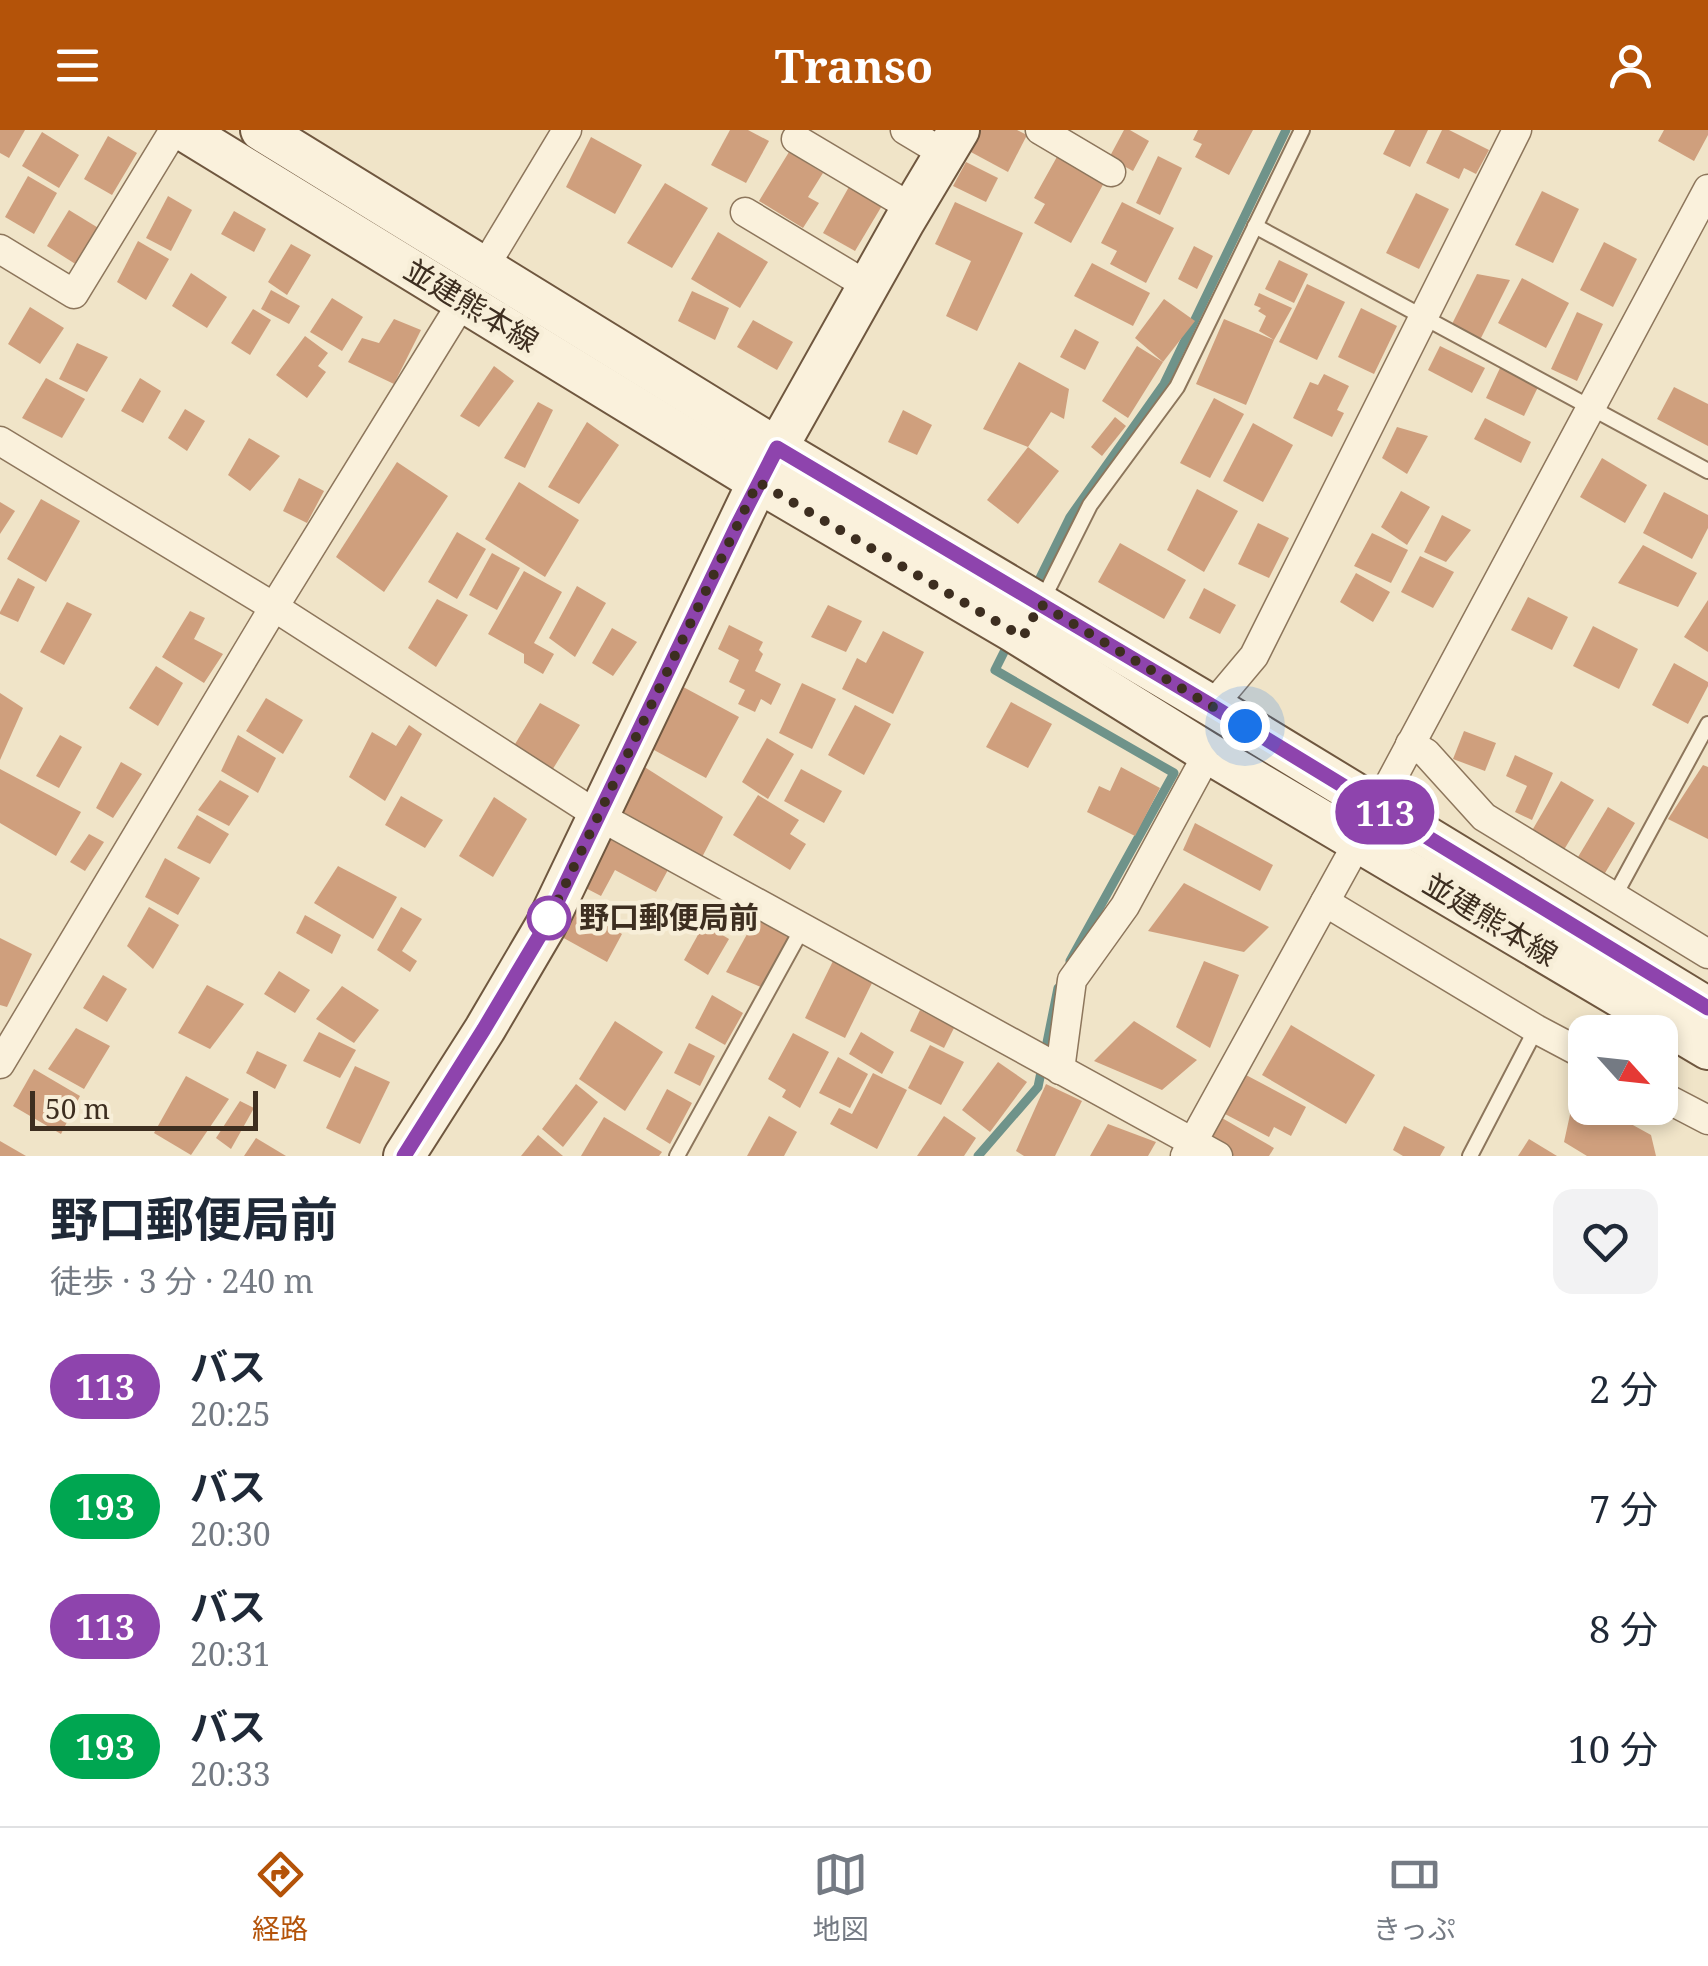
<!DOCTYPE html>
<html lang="ja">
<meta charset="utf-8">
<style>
body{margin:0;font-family:"Noto Serif","Noto Sans JP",serif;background:#f2f2f3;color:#1f2937;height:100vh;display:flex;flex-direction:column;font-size:38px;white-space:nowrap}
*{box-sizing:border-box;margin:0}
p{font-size:32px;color:#747a83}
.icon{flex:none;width:55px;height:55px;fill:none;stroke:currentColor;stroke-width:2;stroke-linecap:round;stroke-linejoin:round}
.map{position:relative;height:1026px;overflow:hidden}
.side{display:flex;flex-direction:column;background:#fff;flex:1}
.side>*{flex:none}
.badge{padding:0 20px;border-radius:32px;font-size:35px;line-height:65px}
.needle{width:65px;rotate:117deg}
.tools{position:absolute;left:1568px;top:885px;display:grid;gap:20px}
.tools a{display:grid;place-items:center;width:110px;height:110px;border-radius:20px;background:#fff;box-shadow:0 5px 15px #0003;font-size:50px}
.scale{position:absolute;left:30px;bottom:25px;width:228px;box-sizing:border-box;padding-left:10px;border:5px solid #3d2e20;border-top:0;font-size:28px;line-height:35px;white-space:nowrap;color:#3d2e20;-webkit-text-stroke:8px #f7eed8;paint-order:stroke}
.you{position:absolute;width:50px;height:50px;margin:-25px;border:8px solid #fff;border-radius:50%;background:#1a73e8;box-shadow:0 0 0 15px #1a73e833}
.map>.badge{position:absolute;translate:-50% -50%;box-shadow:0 0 0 5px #fff}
.round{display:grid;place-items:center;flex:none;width:105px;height:105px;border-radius:20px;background:#f2f2f3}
.summary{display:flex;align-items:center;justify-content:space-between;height:170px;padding:0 50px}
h1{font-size:48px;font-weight:700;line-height:75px}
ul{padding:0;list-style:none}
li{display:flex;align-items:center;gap:30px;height:120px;padding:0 50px}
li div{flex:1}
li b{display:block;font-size:38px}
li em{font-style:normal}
li .badge{min-width:110px;font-weight:700;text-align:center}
header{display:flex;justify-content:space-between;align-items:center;height:130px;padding:0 50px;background:#b45309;color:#fff;font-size:45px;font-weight:700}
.tab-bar{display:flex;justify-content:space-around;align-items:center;height:140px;border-top:2px solid #e0e1e3;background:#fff;font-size:28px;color:#747a83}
.tab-bar a{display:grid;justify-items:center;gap:5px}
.tab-bar .current{color:#b45309}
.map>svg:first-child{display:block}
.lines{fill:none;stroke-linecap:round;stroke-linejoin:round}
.stream{stroke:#6f938a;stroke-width:9}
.building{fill:#cf9f7d}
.lane-casing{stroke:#8d765c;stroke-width:18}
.street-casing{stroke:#8d765c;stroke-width:31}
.secondary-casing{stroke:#6f573f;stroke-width:44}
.lane{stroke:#faf1dc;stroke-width:14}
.street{stroke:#faf1dc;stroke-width:28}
.secondary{stroke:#faf1dc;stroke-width:40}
.line-casing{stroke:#fff;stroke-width:22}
.line{stroke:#8e44ad;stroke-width:15}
.walk{stroke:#3d2e20;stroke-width:10;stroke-dasharray:0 18}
.stop-dot{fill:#fff;stroke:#8e44ad;stroke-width:5}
.labels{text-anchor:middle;stroke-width:9;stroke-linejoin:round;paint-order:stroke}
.street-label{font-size:30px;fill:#3d2e20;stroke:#f7eed8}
.stop-label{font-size:30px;font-weight:bold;fill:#3d2e20;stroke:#f7eed8;text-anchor:start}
</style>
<header><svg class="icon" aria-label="menu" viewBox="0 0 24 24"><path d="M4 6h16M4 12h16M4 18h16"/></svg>Transo<svg class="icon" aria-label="person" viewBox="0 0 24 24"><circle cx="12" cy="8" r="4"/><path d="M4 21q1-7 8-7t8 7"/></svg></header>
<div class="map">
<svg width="1708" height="1026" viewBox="0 0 1708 1026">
<rect width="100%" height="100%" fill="#f0e4c8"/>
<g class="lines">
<g class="stream">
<path d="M1038,452L1070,387L1164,254L1286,0"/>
<path d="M1010,510L995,540L1174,643L1070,831"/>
<path d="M978,1026L1038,957L1058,858"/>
</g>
</g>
<g class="building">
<path d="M0,0H25L9,28L0,23Z"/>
<path d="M730,0H748L769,11L746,53L711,35Z"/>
<path d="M980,0H1017L1027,5L1008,42L969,21Z"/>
<path d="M1124,0H1130L1149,11L1133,41L1109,28Z"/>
<path d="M1198,0H1253L1229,45L1195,27L1202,14L1193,10Z"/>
<path d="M1395,0H1428L1410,37L1383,24Z"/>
<path d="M1442,0H1449L1489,20L1476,44L1464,38L1459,49L1426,33Z"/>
<path d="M1664,0H1708V5L1694,31L1658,11Z"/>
<path d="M42,2L79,25L59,58L22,36Z"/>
<path d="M108,6L137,23L112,65L84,49Z"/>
<path d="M591,7L642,35L615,84L566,57Z"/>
<path d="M789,22L823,43L808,67L819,73L803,98L759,71Z"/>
<path d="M1058,25L1105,51L1071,113L1034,93L1045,74L1034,68Z"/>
<path d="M1158,26L1182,38L1160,85L1136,73Z"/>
<path d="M966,32L998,48L986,72L953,56Z"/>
<path d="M28,46L57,63L34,104L5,87Z"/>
<path d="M665,53L708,78L672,138L627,113Z"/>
<path d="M850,55L883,74L855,121L823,103Z"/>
<path d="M1542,61L1579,79L1553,133L1515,115Z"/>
<path d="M1416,63L1449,79L1419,139L1386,123Z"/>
<path d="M168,66L192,80L171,121L146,108Z"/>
<path d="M955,72L1023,103L977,201L946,186L971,131L935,114Z"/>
<path d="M1122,72L1174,98L1146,153L1110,134L1117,121L1101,113Z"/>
<path d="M69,80L100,99L77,135L47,116Z"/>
<path d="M234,81L266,99L254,122L221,104Z"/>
<path d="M718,102L768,132L740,178L691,149Z"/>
<path d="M138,111L169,129L146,170L117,152Z"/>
<path d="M1604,112L1637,129L1613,177L1580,160Z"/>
<path d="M291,114L311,125L287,165L268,152Z"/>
<path d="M1194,116L1213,126L1197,159L1178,149Z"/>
<path d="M1279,130L1308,144L1294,173L1265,159Z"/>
<path d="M1092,133L1150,163L1133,196L1074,166Z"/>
<path d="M191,143L227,167L207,198L172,176Z"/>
<path d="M1477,144L1510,150L1479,212L1450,198Z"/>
<path d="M1522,148L1569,173L1546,218L1498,193Z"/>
<path d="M1307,154L1345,172L1317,230L1279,212Z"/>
<path d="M271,160L300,176L289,194L261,179Z"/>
<path d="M692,161L729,178L715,210L678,191Z"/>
<path d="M1259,163L1292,178L1274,210L1246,275L1196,254L1224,189L1274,210L1259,201L1266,186L1258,181L1261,178L1254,175Z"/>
<path d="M332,168L363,187L342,221L310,202Z"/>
<path d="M1164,169L1195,191L1163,232L1135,208Z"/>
<path d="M30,177L64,198L40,234L8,214Z"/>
<path d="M1361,178L1397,196L1374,244L1338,227Z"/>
<path d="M253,179L271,190L250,225L231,213Z"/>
<path d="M1577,182L1603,194L1577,251L1551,239Z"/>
<path d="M394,189L421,200L394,254L348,232L362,208L379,213Z"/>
<path d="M753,190L793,212L777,240L737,217Z"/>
<path d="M1075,199L1099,212L1085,240L1060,227Z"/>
<path d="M305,206L328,223L318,236L326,242L307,268L276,245Z"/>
<path d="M77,213L108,227L87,262L59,249Z"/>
<path d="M1137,216L1163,232L1128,288L1102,271Z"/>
<path d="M1440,216L1485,238L1472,263L1428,240Z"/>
<path d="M1019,232L1069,259L1064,289L1051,282L1028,317L983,299Z"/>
<path d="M494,236L514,251L479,297L460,286Z"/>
<path d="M1500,238L1538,257L1524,286L1486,268Z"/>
<path d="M1324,244L1349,256L1337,280L1344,283L1332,307L1293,288L1310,252L1318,255Z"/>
<path d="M46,248L85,269L62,308L22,288Z"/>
<path d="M140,248L161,261L143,293L121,281Z"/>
<path d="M1674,257L1708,274V316L1657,289Z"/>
<path d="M1214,268L1244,284L1210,348L1180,333Z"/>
<path d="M538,272L553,280L525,338L504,328Z"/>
<path d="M185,279L205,291L187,321L168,308Z"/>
<path d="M903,280L932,295L917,325L888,312Z"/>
<path d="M1115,287L1126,296L1102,326L1091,317Z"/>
<path d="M1485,288L1531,312L1521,333L1474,309Z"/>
<path d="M587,292L619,315L579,374L548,357Z"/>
<path d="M1253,293L1293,315L1263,372L1223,351Z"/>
<path d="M1397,297L1428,306L1407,344L1382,328Z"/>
<path d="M249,308L280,326L250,361L228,345Z"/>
<path d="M1028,317L1059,341L1018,394L987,370Z"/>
<path d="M1602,328L1647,355L1625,393L1580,367Z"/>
<path d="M397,332L448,366L384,462L336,427Z"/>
<path d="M299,348L324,361L307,393L283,381Z"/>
<path d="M519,352L579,390L545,447L485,409Z"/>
<path d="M1197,359L1238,381L1204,442L1167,420Z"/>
<path d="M1401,361L1430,377L1407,415L1381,397Z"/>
<path d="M1664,362L1708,385V398L1692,429L1643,403Z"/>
<path d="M41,369L80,391L46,452L7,429Z"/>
<path d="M0,372L15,381L0,404Z"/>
<path d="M1442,385L1471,400L1446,432L1424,422Z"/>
<path d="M1258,393L1289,408L1269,448L1238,434Z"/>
<path d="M457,402L486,419L457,469L428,452Z"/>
<path d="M1372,403L1408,420L1391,453L1354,436Z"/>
<path d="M1120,413L1186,450L1164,489L1098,452Z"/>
<path d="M1643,415L1697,443L1678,477L1618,453Z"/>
<path d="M492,423L520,438L497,480L469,465Z"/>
<path d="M1420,426L1454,442L1433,478L1401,462Z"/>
<path d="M524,441L562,462L534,513L554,524L543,544L524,533V524L488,504Z"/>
<path d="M1356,443L1390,462L1373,492L1340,472Z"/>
<path d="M18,448L35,457L18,492L0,484V482Z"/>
<path d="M577,456L606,473L575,527L549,508Z"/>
<path d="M1204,458L1236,475L1220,504L1189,488Z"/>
<path d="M1528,467L1568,487L1552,520L1511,500Z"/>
<path d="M437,469L468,485L436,537L408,518Z"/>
<path d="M1708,470V522L1684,507Z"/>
<path d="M67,472L92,484L64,535L40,522Z"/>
<path d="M828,475L862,491L846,522L811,507Z"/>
<path d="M190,481L205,488L194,509L223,524L204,553L162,527Z"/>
<path d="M729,495L763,512L759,520L763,524L755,541L781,554L771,575L761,569L755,582L738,574L745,560L729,552L739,530L718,519Z"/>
<path d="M1593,496L1638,519L1619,559L1573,536Z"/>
<path d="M612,498L637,512L613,546L592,533Z"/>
<path d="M883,501L924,522L893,584L842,559L857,528L866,533Z"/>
<path d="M1674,533L1708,552V556L1688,594L1652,575Z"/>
<path d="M156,536L183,553L158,596L129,578Z"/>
<path d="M674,552L739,587L706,648L641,613Z"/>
<path d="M802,553L836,569L812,619L779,603Z"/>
<path d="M0,563L23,578L0,630Z"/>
<path d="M266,568L303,590L283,624L246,601Z"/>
<path d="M1011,572L1052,594L1028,638L986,617Z"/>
<path d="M540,573L580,595L551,642L512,619Z"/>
<path d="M855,575L891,594L864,645L828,625Z"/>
<path d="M409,595L422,604L385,671L349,647L372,602L396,616Z"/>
<path d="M1464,601L1496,613L1485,641L1453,629Z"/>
<path d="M60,605L82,617L59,658L36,646Z"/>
<path d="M238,605L276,628L258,663L221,641Z"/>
<path d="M767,608L794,624L768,669L742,652Z"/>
<path d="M1515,625L1553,643L1532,690L1515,682L1527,656L1506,646Z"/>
<path d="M121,632L142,644L113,688L96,678Z"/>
<path d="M1703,635L1708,637V709L1668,689Z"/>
<path d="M643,636L723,687L699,733L617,687Z"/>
<path d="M1121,637L1160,658L1135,706L1087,682L1099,656L1110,661Z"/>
<path d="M0,639L81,682L56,726L0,693Z"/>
<path d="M801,639L842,661L824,693L784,671Z"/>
<path d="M220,650L249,666L229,696L198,680Z"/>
<path d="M1561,651L1594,670L1562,723L1530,704Z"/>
<path d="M758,665L799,690L790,704L806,714L790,740L733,705Z"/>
<path d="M401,666L443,690L425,718L385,695Z"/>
<path d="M494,667L527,689L493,747L459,726Z"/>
<path d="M1608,677L1635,693L1602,748L1575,732Z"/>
<path d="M197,685L229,704L210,734L177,718Z"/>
<path d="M1195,693L1273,735L1260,761L1183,720Z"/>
<path d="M601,702L669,738L656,762L615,740L601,766L574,752Z"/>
<path d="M89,704L104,712L85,741L70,732Z"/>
<path d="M165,728L200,748L178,785L145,767Z"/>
<path d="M338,736L397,767L373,809L314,773Z"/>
<path d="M1184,753L1269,797L1244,822L1148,801Z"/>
<path d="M567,773L622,804L607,832L551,801Z"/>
<path d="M149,777L179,795L153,839L127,816Z"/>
<path d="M401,777L422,789L402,821L417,831L410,842L377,820Z"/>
<path d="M305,785L341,805L332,824L296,803Z"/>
<path d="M756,788L789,808L763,858L726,842Z"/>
<path d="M704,794L729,809L708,845L684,830Z"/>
<path d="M0,808L32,824L7,877L0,875Z"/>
<path d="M833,831L873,851L845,908L805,888Z"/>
<path d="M1204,831L1239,845L1210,918L1176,897Z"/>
<path d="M279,841L310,860L295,883L264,864Z"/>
<path d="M103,845L127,859L107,892L83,878Z"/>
<path d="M207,855L244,874L210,919L178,903Z"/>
<path d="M342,856L379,880L354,913L316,889Z"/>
<path d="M712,865L743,883L725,915L695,898Z"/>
<path d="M920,880L954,898L944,918L910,901Z"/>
<path d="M615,891L663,922L625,981L579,949Z"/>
<path d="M1134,891L1197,930L1162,960L1094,931Z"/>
<path d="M1291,895L1375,945L1346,994L1262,945Z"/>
<path d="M76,898L110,916L84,959L48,939Z"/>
<path d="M319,902L356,920L340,948L303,931Z"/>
<path d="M861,902L894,922L882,944L849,924Z"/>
<path d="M793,903L829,922L800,978L782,967L786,960L768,949Z"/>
<path d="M689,913L715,926L700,956L674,943Z"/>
<path d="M930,915L964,932L941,975L908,958Z"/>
<path d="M257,921L287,935L275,959L246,943Z"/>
<path d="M838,927L868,944L850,978L819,963Z"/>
<path d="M998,932L1027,952L990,1002L962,980Z"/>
<path d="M355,936L390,952L360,1014L326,998Z"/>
<path d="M34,939L80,966L61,1004L13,976Z"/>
<path d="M873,943L907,960L877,1019L830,994L839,978L852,984Z"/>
<path d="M1246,945L1306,977L1291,1006L1274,997L1269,1007L1225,984Z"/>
<path d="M186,946L229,969L191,1025L154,1003Z"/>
<path d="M576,954L598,972L563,1017L542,999Z"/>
<path d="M1046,954L1082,971L1055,1026H1024L1016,1021Z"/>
<path d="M667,959L692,973L670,1014L646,999Z"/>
<path d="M1575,962L1585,968V978H1602L1651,1005L1656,1026H1587L1564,1012Z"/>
<path d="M240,971L254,978L231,1019L216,1008Z"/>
<path d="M1215,984L1274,1018L1269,1026H1234L1205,1008Z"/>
<path d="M769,986L797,1002L784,1026H747Z"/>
<path d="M944,986L976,1008L964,1026H917Z"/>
<path d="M604,987L662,1022L659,1026H581Z"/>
<path d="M1108,994L1156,1012L1148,1026H1090Z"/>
<path d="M1404,996L1445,1017L1440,1026H1403L1393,1020Z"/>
<path d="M538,1005L563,1026H521Z"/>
<path d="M256,1008L286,1026H244Z"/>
<path d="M1529,1009L1557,1026H1518Z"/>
<path d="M0,1011L26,1026H0Z"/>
</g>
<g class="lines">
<defs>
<g id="lane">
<path d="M1255,96L1708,341"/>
<path d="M1042,471L1090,375L1177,257L1302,0"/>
<path d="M1614,767L1708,594"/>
<path d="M677,1026L802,799"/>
<path d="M1470,1026L1536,899"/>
</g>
<g id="street">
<path d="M905,0L945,24"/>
<path d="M1040,0L1111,42"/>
<path d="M796,9L912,78"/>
<path d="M745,82L868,156"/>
<path d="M0,119L74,164L174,0"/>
<path d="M485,136L567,0"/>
<path d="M0,311L274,477L599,686L1218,1026"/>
<path d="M1212,576L1254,526L1517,0"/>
<path d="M1410,614L1426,623L1484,687L1708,824"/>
<path d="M1377,677L1708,59"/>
<path d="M1325,772L1536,899L1585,925"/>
<path d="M0,934L274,477L463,171"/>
<path d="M1060,940L1072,850L1125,776L1208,623"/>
<path d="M1660,965L1708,990"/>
<path d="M1185,1026L1358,712"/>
</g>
<g id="secondary">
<path d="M183,0L758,352L1014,502L1208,623L1708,919"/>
<path d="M261,0L777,318L1212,576L1708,878"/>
<path d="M404,1026L485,899L546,795L758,352L904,92L959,0"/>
</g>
</defs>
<use href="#lane" class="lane-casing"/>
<use href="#street" class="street-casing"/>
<use href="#secondary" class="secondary-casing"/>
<use href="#lane" class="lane"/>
<use href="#street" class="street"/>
<use href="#secondary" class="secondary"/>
</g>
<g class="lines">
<defs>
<path id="line" d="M404,1026L484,899L546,795L736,398L777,318L1212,576L1708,878"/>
</defs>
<use href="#line" class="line-casing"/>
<use href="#line" class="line"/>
<path class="walk" d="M549,788L546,795L758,352L1023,507L1040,474L1245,596"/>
</g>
<circle class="stop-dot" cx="549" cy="788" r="20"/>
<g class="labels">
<g class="street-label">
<text transform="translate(471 176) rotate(31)" y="10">並建熊本線</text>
<text transform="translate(1490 790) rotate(31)" y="10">並建熊本線</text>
</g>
<g class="stop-label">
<text x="579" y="798">野口郵便局前</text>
</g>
</g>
</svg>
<div class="tools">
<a><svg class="needle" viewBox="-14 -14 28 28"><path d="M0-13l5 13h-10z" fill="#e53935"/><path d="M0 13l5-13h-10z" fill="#747a83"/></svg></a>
</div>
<div class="scale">50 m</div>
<div class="you" style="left:1245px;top:596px"></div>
<b class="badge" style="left:1385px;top:682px;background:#8e44ad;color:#fff">113</b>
</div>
<section class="side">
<div class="summary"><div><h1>野口郵便局前</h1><p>徒歩 · 3 分 · 240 m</p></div><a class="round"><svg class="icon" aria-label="heart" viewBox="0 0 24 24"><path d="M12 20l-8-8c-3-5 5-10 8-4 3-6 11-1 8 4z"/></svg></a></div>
<ul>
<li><span class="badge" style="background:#8e44ad;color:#fff">113</span><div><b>バス</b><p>20:25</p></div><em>2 分</em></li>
<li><span class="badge" style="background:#00a651;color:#fff">193</span><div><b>バス</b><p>20:30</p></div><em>7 分</em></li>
<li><span class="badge" style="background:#8e44ad;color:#fff">113</span><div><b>バス</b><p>20:31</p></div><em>8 分</em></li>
<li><span class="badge" style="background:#00a651;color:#fff">193</span><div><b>バス</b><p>20:33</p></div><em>10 分</em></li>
</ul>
</section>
<nav class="tab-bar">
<a class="current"><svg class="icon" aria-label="directions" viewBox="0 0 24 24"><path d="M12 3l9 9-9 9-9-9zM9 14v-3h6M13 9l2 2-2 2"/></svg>経路</a>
<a><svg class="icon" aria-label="map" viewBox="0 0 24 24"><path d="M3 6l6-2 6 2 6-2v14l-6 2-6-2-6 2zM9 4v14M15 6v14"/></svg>地図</a>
<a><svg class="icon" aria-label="tickets" viewBox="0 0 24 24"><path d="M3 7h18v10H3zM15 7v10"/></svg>きっぷ</a>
</nav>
